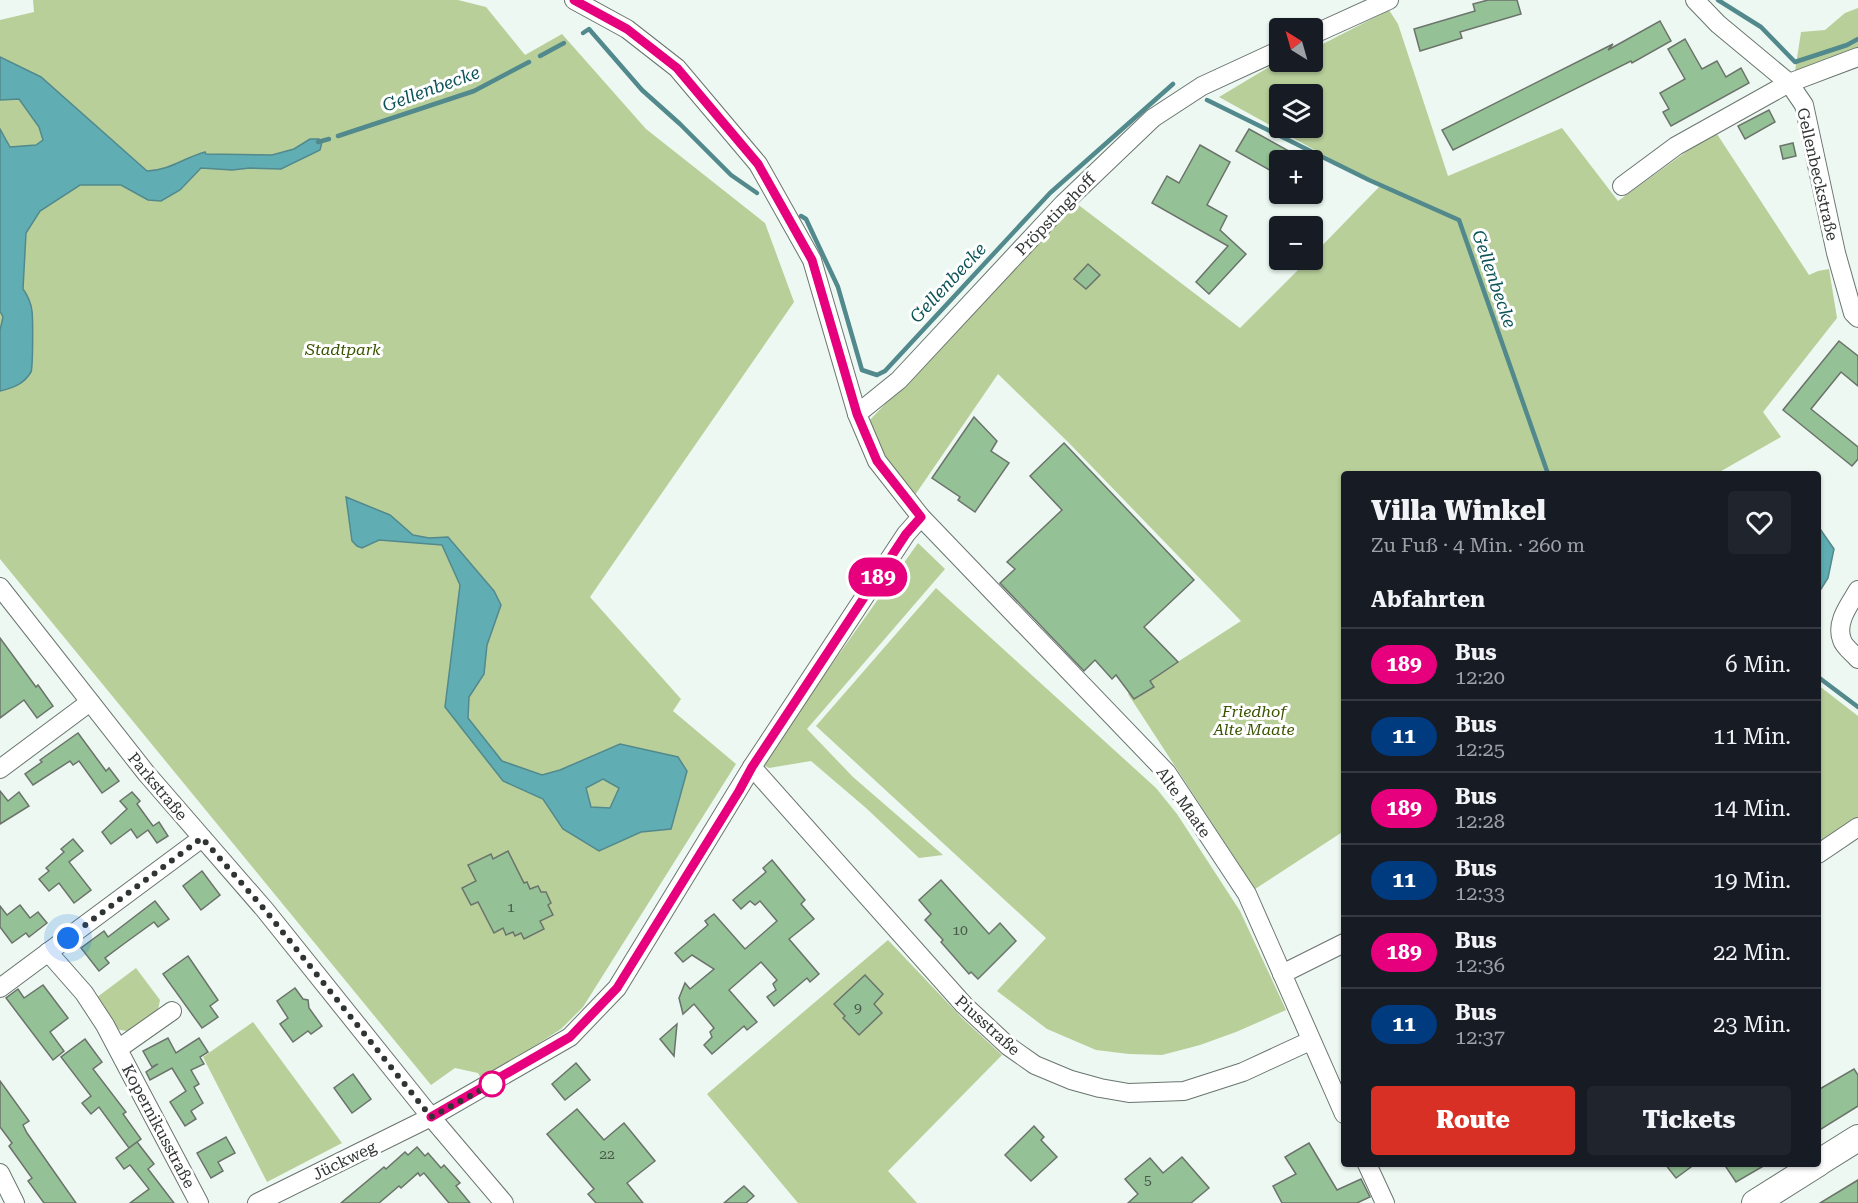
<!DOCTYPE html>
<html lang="de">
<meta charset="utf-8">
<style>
body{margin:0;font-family:"Roboto Serif",serif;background:#20242c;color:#f1f3f6;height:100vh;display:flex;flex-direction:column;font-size:22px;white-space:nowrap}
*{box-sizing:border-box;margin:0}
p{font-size:20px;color:#9ea1a6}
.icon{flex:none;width:33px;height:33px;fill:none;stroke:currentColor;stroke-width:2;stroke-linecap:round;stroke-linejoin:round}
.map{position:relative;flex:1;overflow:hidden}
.side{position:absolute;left:1341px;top:471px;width:480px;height:696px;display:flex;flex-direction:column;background:#171b24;border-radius:6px;box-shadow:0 2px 4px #0004}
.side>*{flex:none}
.badge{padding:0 12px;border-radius:20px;font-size:21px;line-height:39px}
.needle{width:39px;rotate:323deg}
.fabs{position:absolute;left:1269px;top:18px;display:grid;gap:12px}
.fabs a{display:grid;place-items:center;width:54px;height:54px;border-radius:6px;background:#171b24;box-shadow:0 2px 4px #0004;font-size:30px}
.you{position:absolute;width:30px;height:30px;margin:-15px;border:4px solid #fff;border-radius:50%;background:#1a73e8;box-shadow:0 0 0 9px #1a73e833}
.map>.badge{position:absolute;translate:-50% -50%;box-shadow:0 0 0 3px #fff}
h2{padding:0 30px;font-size:22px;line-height:54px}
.round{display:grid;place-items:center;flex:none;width:63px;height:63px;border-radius:6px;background:#20242c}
.summary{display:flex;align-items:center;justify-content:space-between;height:102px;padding:0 30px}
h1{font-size:28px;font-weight:800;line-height:45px}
.button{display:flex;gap:12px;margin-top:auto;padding:12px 30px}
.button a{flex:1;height:69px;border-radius:6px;background:#d93025;color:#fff;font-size:24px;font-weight:800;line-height:69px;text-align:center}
.button a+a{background:#20242c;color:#f1f3f6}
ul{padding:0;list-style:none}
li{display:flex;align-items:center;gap:18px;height:72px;padding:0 30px;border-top:2px solid #363941}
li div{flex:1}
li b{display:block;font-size:22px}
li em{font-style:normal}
li .badge{min-width:66px;font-weight:700;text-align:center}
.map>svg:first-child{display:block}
.green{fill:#b8cf9a;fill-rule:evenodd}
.water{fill:#60aeb3;stroke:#52898c;stroke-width:1.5;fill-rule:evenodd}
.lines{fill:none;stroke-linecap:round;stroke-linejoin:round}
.stream{stroke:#52898c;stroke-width:4.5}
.building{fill:#95c196;stroke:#6b736b;stroke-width:1.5}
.street-casing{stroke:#6b7570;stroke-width:20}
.secondary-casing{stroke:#6b7570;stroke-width:28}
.street{stroke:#fff;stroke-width:18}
.secondary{stroke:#fff;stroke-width:26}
.line-casing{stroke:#fff;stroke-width:14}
.line{stroke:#e6007e;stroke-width:9}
.walk{stroke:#303432;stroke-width:6;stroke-dasharray:0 10.8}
.stop-dot{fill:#fff;stroke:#e6007e;stroke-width:3}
.labels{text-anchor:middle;stroke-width:6;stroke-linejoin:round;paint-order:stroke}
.number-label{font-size:14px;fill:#49574b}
.street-label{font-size:16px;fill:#303432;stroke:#fff}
.park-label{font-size:16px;font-style:italic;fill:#395300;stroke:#fff}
.water-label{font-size:18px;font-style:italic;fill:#0d5357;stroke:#fff}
</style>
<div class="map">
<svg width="1858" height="1203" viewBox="0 0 1858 1203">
<rect width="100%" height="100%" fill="#ecf8f1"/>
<g class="green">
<path d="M33,0H458L486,7L525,55L562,34L646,129L765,223L794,302L590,597L681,699L673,711L736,764L583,1007L561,1029L482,1080L478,1073L455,1068L431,1085L0,559V20L34,12Z"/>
<path d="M1858,8V49L1795,71L1801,32L1825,30L1845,13Z"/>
<path d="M1389,10L1398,24L1448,176L1562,128L1618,201L1715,131L1809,275L1818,271L1829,269L1837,318L1763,412L1781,437L1716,474H1344V831L1255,889L1128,694L1241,621L1069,443L998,374L915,495L880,452L868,422L1076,203L1240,328L1308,260H1312L1313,255L1380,186L1219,97L1269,67L1283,62H1312L1313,49ZM1280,94H1312V128H1280Z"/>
<path d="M918,543L945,569L807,729L853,777L943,855L919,858L866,808L811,761L769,768L761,764Z"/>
<path d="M936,588L1156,788L1177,814L1240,911L1286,1010L1236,1032L1200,1045L1162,1055L1129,1054L1096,1050L1047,1029L997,991L1046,938L816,726Z"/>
<path d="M1818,685L1858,716V820L1818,847Z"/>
<path d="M888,940L962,1018L1002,1055L888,1171L917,1203H798L707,1094Z"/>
<path d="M136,968L160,1000L157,1015L132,1032L116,1029L96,998Z"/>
<path d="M253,1022L342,1143L267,1182L203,1057Z"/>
</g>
<g class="water">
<path d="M0,57L41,77L147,171C171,170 183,158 205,152L206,154L272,155L294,149L310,139H319L322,142L320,150L281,169L250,168L232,170L201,168L180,190L161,201L148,200L121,185H80L40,211L26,233L23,289C28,296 31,303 32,311C33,319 33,367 31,372C24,384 13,388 0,391V330L3,317L0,311V129L10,147L36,145L43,140L39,127L19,99L0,100Z"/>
<path d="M346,497L390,515L413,535L429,538L448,537L494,591L501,605L487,645L484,674L469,697L468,718L502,761L542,775L560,770L620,744L678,757L687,771L671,829L641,832L599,851L563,829L543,799L503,781L445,707L460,585L442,545L379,540L362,548L357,546L352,541ZM603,779L619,788L610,808L591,807L586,788Z"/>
<path d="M1818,526L1834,549L1828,578L1818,594Z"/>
</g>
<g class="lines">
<g class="stream">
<path d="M1718,0L1761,27L1795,62L1847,45L1858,39"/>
<path d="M583,33L589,29L642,90L680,124L731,175L757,193"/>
<path d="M540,56L564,43"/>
<path d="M1207,100L1369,180L1459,220L1548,474"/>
<path d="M338,136L474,91L529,62"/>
<path d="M318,142L329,139"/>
<path d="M801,216L806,219L838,287L862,370L877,375L885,371L1050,193L1173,84"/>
<path d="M1818,677L1858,707"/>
</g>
</g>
<g class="building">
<path d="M1488,0H1517L1521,14L1460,32L1462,38L1420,51L1414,29L1475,11L1473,4Z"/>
<path d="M1660,21L1671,41L1632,63L1631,61L1453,150L1442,130L1613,44L1608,50Z"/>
<path d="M1685,39L1702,69L1717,61L1726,77L1741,68L1749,83L1671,126L1663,112L1669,109L1660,93L1685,79L1668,49Z"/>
<path d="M1769,110L1775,122L1745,139L1738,126Z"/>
<path d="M1249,129L1305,160H1279L1280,176L1236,151Z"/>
<path d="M1793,143L1796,156L1783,159L1780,146Z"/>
<path d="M1200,145L1230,162L1207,205L1227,216L1220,230L1246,254L1209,294L1196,282L1228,246L1152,203L1167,176L1179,183Z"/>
<path d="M1088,264L1100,275L1086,289L1074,279Z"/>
<path d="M1839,341L1858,356V386L1841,372L1811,409L1858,447V459L1852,466L1783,410Z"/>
<path d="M974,417L997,441L991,451L1009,463L975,512L958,500L960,497L932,478Z"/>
<path d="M1064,443L1194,580L1144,627L1178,662L1150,681L1154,687L1134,699L1116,675L1112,679L1095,660L1084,671L1000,583L1015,569L1007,562L1062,510L1030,476Z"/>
<path d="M0,638L36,687L38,685L53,706L37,718L24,700L0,718Z"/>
<path d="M78,733L106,771L109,768L119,781L102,793L79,761L73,765L70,761L33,785L25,774L42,762L40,760Z"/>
<path d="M0,791L8,801L19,792L29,806L0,824Z"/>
<path d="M132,792L140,801L137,804L153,826L159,822L168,836L157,843L148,830L137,838L131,829L111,844L102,832L127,809L120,801Z"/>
<path d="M73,839L83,851L69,862L91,890L74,903L59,883L49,891L39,879L49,871L46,868L64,852L61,849Z"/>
<path d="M508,851L524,883L527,882L530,889L538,886L541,892H546L551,903L548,905L553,915L540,921L544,929L524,939L521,933L515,936L513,932L506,935L503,928L494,933L478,902L471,905L462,888L476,881L468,865L491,854L493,859Z"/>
<path d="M772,860L805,900L801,904L814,919L789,939L819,974L810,982L807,978L774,1006L767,997L776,990L773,984L777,980L761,962L729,990L757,1022L747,1030L744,1026L712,1054L704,1045L712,1037L710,1032L714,1028L694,1004L683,1014L679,998L685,983L690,989L714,969L692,955L683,962L675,953L708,925L705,921L714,914L745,949L777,921L760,901L755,905L750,901L741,909L733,900L766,872L763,868Z"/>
<path d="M202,871L220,895L201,910L183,886Z"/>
<path d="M941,880L989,934L1000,923L1016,941L978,979L971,972L969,974L941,942L943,940L925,920L931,914L919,900Z"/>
<path d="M155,901L169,919L158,927L154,922L125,943L105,958L109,963L99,971L81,948L104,931L108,937Z"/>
<path d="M20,905L30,918L38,912L47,923L29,937L26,933L12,943L0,927V906L7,915Z"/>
<path d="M188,956L218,1000L210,1006L218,1017L202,1028L163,974Z"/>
<path d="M865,975L883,994L874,1004L882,1013L859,1035L843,1018L845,1016L834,1004Z"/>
<path d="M43,985L68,1018L50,1032L64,1051L53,1060L6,998L18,989L24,998Z"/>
<path d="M295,988L303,999L308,1000L309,1008L322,1026L311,1034L308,1031L293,1042L280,1024L288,1018L277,1001Z"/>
<path d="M677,1024L674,1056L660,1039Z"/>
<path d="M168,1038L176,1053L199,1038L208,1052L200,1057L204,1064L191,1070L199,1084L194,1087L203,1103L191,1111L196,1119L185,1126L170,1102L186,1091L172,1068L150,1080L146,1072L158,1064L152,1067L143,1051Z"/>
<path d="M85,1039L102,1062L93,1069L126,1112L123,1114L141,1139L129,1148L99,1107L91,1114L82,1103L91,1096L61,1057Z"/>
<path d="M576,1063L590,1080L565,1100L552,1084Z"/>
<path d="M1854,1069L1858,1075V1106L1818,1131V1090Z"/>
<path d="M353,1074L371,1099L352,1113L334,1088Z"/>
<path d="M0,1081L29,1121L23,1125L27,1133L76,1203H44L28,1181L32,1178L9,1146L12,1143L0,1127Z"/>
<path d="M577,1109L604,1140L624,1123L655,1161L627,1183L643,1203H596L588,1194L594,1189L547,1134Z"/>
<path d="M1034,1126L1044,1137L1041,1140L1057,1157L1031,1181L1005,1155Z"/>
<path d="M226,1137L235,1153L218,1162L223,1171L211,1178L197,1153Z"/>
<path d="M137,1142L154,1164L148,1169L174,1203H130L149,1189L130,1165L124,1169L116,1158Z"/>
<path d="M1309,1143L1337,1190L1361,1179L1370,1197L1357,1203H1282L1273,1186L1296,1174L1285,1157Z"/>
<path d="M417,1147L425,1156L428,1153L441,1168L444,1165L460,1183L456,1186L470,1203H449L424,1173L420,1176L418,1173L401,1188L399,1186L379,1203H341L384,1167L386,1169L405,1152L408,1155Z"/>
<path d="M1182,1157L1209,1188L1191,1203H1128L1138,1194L1125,1179L1150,1158L1163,1173Z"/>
<path d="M1665,1164H1695L1676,1178Z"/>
<path d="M1724,1164H1767L1736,1182Z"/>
<path d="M1858,1180V1203H1820Z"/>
<path d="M744,1186L754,1196L746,1203H724Z"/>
</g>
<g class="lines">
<defs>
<g id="street">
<path d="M574,0L627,29L677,68L758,164L812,260L857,414L877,461L921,517L1167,773L1247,894L1344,1114"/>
<path d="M1695,0L1718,24L1789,83L1804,105L1836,253L1853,313L1858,318"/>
<path d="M1312,35L1389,0"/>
<path d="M1622,186L1676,146L1789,83L1858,57"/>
<path d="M857,414L899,380L1063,204L1153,118L1202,86L1280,50"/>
<path d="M0,587L146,773L265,910L431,1117L504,1203"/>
<path d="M1858,590C1850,604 1835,622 1842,640C1844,647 1853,653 1858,659"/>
<path d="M752,767L964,1005L1008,1046L1035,1065L1071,1080L1100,1088L1129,1093L1184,1091L1243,1072L1310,1041"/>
<path d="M0,769L90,702"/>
<path d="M1818,854L1858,827"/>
<path d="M48,952L84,993L105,1025L199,1203"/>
<path d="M1282,974L1344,943"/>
<path d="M0,988L202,838"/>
<path d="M118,1049L172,1011"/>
<path d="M1367,1164L1385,1203"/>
<path d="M0,1173L15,1203"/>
<path d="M257,1203L431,1117L570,1037L617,988L752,767L906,534L921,517"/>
</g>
<g id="secondary">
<path d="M1818,1163L1858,1138"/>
<path d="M1755,1203L1817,1164"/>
</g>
</defs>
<use href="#street" class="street-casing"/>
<use href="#secondary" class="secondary-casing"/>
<use href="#street" class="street"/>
<use href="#secondary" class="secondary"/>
</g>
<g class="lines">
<defs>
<path id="line" d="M431,1117L570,1037L617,988L739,791L752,767L906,534L921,517L877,461L857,414L812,260L758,164L677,68L627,29L574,0"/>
</defs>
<use href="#line" class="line-casing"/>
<use href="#line" class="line"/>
<path class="walk" d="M68,938L202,838L265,910L431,1117L492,1084"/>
</g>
<circle class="stop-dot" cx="492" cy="1084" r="12"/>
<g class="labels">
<g class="number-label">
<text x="511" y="912">1</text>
<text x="960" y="935">10</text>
<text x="858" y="1013">9</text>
<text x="607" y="1159">22</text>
<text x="1148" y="1185">5</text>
</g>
<g class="street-label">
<text transform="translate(1818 174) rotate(77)" y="6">Gellenbeckstraße</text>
<text transform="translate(1055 214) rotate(-46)" y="6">Pröpstinghoff</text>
<text transform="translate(158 786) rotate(50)" y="6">Parkstraße</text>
<text transform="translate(1184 802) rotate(55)" y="6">Alte Maate</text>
<text transform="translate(988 1025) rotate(42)" y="6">Piusstraße</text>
<text transform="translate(159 1126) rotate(62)" y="6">Kopernikusstraße</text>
<text transform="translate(344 1160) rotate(-26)" y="6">Jückweg</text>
</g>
<g class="park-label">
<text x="343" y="355">Stadtpark</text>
<text x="1254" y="717">Friedhof<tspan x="1254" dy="18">Alte Maate</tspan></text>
</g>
<g class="water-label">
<text transform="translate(431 89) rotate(-20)" y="6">Gellenbecke</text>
<text transform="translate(1494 279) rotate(71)" y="6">Gellenbecke</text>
<text transform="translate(948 283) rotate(-47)" y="6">Gellenbecke</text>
</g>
</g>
</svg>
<div class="fabs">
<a><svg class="needle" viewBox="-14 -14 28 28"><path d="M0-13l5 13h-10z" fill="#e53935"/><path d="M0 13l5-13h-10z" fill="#9ea1a6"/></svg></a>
<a><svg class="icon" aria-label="layers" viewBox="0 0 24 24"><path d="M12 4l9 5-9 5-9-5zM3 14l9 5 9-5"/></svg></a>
<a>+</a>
<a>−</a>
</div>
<div class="you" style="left:68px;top:938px"></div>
<b class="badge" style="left:878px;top:577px;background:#e6007e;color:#fff">189</b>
<section class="side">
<div class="summary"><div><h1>Villa Winkel</h1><p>Zu Fuß · 4 Min. · 260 m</p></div><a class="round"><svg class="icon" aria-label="heart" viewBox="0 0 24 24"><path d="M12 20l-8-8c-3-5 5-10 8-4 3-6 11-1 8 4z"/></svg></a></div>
<h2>Abfahrten</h2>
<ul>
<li><span class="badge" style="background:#e6007e;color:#fff">189</span><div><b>Bus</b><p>12:20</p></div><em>6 Min.</em></li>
<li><span class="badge" style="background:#003b80;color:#fff">11</span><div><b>Bus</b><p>12:25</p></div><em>11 Min.</em></li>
<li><span class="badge" style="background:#e6007e;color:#fff">189</span><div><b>Bus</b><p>12:28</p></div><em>14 Min.</em></li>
<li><span class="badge" style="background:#003b80;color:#fff">11</span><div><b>Bus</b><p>12:33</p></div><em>19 Min.</em></li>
<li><span class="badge" style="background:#e6007e;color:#fff">189</span><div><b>Bus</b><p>12:36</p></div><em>22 Min.</em></li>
<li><span class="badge" style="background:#003b80;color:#fff">11</span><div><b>Bus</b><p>12:37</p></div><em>23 Min.</em></li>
</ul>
<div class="button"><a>Route</a><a>Tickets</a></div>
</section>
</div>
